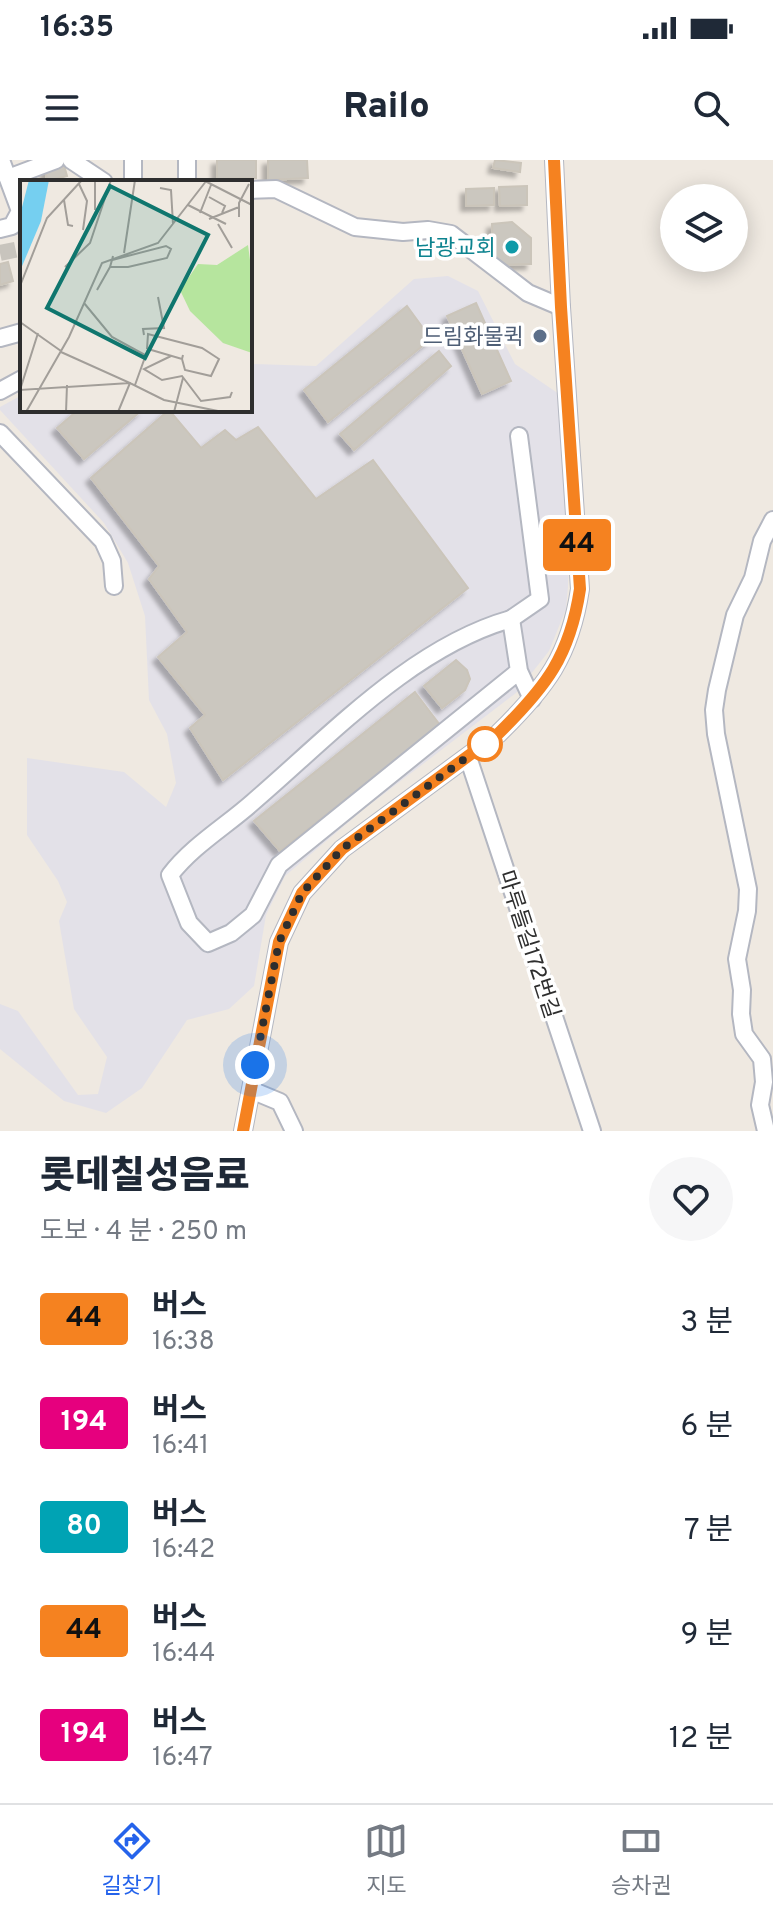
<!DOCTYPE html>
<html lang="ko">
<meta charset="utf-8">
<style>
body{margin:0;font-family:Overpass,"Noto Sans KR",sans-serif;background:#f6f6f7;color:#1f2937;height:100vh;display:flex;flex-direction:column;font-size:30px;white-space:nowrap}
*{box-sizing:border-box;margin:0}
p{font-size:26px;color:#747a83}
.icon{flex:none;width:44px;height:44px;fill:none;stroke:currentColor;stroke-width:2;stroke-linecap:round;stroke-linejoin:round}
.map{position:relative;height:971px;overflow:hidden}
.panel{display:flex;flex-direction:column;background:#fff;flex:1}
.panel>*{flex:none}
.badge{padding:0 16px;border-radius:6px;font-size:28px;line-height:52px}
.buttons{position:absolute;left:660px;top:24px;display:grid;gap:16px}
.buttons a{display:grid;place-items:center;width:88px;height:88px;border-radius:50%;background:#fff;box-shadow:0 4px 20px #0003;font-size:40px}
.you{position:absolute;width:40px;height:40px;margin:-20px;border:6px solid #fff;border-radius:50%;background:#1a73e8;box-shadow:0 0 0 12px #1a73e833}
.map>.badge{position:absolute;translate:-50% -50%;box-shadow:0 0 0 4px #fff}
.round{display:grid;place-items:center;flex:none;width:84px;height:84px;border-radius:42px;background:#f6f6f7}
.headline{display:flex;align-items:center;justify-content:space-between;height:136px;padding:0 40px}
h1{font-size:38px;font-weight:800;line-height:60px}
ul{padding:0;list-style:none}
li{display:flex;align-items:center;gap:24px;height:104px;padding:0 40px}
li div{flex:1}
li b{display:block;font-size:30px}
li em{font-style:normal}
li .badge{min-width:88px;font-weight:700;text-align:center}
.status{display:flex;justify-content:space-between;align-items:center;height:56px;padding:0 40px;background:#fff;direction:ltr}
.status svg{height:22px;fill:currentColor}
header{display:flex;justify-content:space-between;align-items:center;height:104px;padding:0 40px;background:#fff;font-size:36px;font-weight:800}
.tab-bar{display:flex;justify-content:space-around;align-items:center;height:112px;border-top:2px solid #e0e1e3;background:#fff;font-size:22px;color:#747a83}
.tab-bar a{display:grid;justify-items:center;gap:4px}
.tab-bar .selected{color:#2563eb}
.map>svg:first-child{display:block}
.industrial{fill:#e3e1e8}
.building{fill:#cbc7bf;stroke:#cbc5ba;stroke-width:2;filter:url(#shadow)}
.lines{fill:none;stroke-linecap:round;stroke-linejoin:round}
.minor-tunnel{stroke:#c8c4bd;stroke-width:16;stroke-dasharray:16 8;stroke-linecap:butt}
.minor-casing{stroke:#b4b7c1;stroke-width:20}
.minor{stroke:#fff;stroke-width:16}
.line-casing{stroke:#fff;stroke-width:18}
.line{stroke:#f58220;stroke-width:12}
.walk{stroke:#2e2e2e;stroke-width:8;stroke-dasharray:0 14.4}
.culture-dot{fill:#0f9aa8;stroke:#fff;stroke-width:3}
.service-dot{fill:#5c6f8a;stroke:#fff;stroke-width:3}
.stop-dot{fill:#fff;stroke:#f58220;stroke-width:4}
.labels{text-anchor:middle;stroke-width:7;stroke-linejoin:round;paint-order:stroke}
.culture-label{font-size:22px;fill:#0d838f;stroke:#fff;text-anchor:end}
.service-label{font-size:22px;fill:#4e5e75;stroke:#fff;text-anchor:end}
.street-label{font-size:22px;fill:#2e2e2e;stroke:#fff}
.inset-road{fill:none;stroke:#a29e99;stroke-width:2}
.view{fill:#0f766e;fill-opacity:0.15;stroke:#0f766e;stroke-width:4}
.inset-edge{fill:none;stroke:#2e2e2e;stroke-width:4}
</style>
<div class="status"><b>16:35</b><svg viewBox="0 0 49 12"><path d="M0 12V9h3v3zM5 12V6h3v6zM10 12V3h3v9zM15 12V0h3v12zM26 1h20v11H26zM47 4h2v5h-2z"/></svg></div>
<header><svg class="icon" aria-label="menu" viewBox="0 0 24 24"><path d="M4 6h16M4 12h16M4 18h16"/></svg>Railo<svg class="icon" aria-label="search" viewBox="0 0 24 24"><circle cx="10" cy="10" r="6"/><path d="M15 15l6 6"/></svg></header>
<div class="map">
<svg width="773" height="971" viewBox="0 0 773 971">
<defs>
<filter id="shadow"><feDropShadow dx="-5" dy="5" stdDeviation="2" flood-color="#0004"/></filter>
</defs>
<rect width="100%" height="100%" fill="#efe9e1"/>
<path class="industrial" d="M448,116L478,131L515,204L559,234L569,384L568,426L566,449L549,491L516,533L364,649L285,716L266,755L254,826L229,849L187,860L142,928L106,953L64,941L0,889V844L18,851L78,935L98,934L107,897L74,849L59,761L67,742L58,721L27,675V598L124,612L166,647L176,623L167,574L149,540L145,456L128,403L104,363L0,250V247L22,235V250H250V204L316,206L414,119Z"/>
<g class="building">
<path d="M217,0H256V18L217,19Z"/>
<path d="M268,0H307L308,18L268,20Z"/>
<path d="M495,0L521,3L520,12L493,8Z"/>
<path d="M64,5L67,16L47,21L45,9Z"/>
<path d="M527,26V45L500,46L499,27Z"/>
<path d="M494,28V45L466,46V29Z"/>
<path d="M512,62L531,78V104L501,105L493,97L492,64Z"/>
<path d="M8,102L13,121L0,125V104Z"/>
<path d="M476,143L511,221L482,234L447,156Z"/>
<path d="M407,146L431,179L328,262L304,230Z"/>
<path d="M439,191L451,206L354,290L340,274Z"/>
<path d="M78,250H142L84,299L57,268Z"/>
<path d="M169,250L201,288L225,270L236,280L258,267L316,339L373,300L468,428L223,620L190,568L205,555L158,497L187,472L149,419L159,406L91,318Z"/>
<path d="M456,500L467,510L470,519L465,530L442,548L424,526Z"/>
<path d="M415,532L440,565L280,691L254,661Z"/>
</g>
<g class="lines">
<path class="minor-tunnel" d="M0,93L19,89"/>
<defs>
<g id="minor">
<path d="M71,0L104,22"/>
<path d="M8,18L56,0"/>
<path d="M133,22V0"/>
<path d="M187,22V0"/>
<path d="M250,30L276,29L355,67L403,72L428,70L451,74L528,133L561,147"/>
<path d="M0,69L12,66L20,51L1,0"/>
<path d="M0,178L22,172"/>
<path d="M0,231L22,219"/>
<path d="M0,273L103,381L112,401L114,426"/>
<path d="M511,459L540,439L519,276"/>
<path d="M519,511L511,459C412,487 330,576 253,642C226,666 192,686 170,715L189,763L208,783L231,773L253,755L279,705L519,511L532,539"/>
<path d="M468,597L592,971"/>
<path d="M251,930L280,942L294,971"/>
<path d="M243,971L279,782L302,733L342,689L498,574C546,527 570,496 580,429L561,147L554,0"/>
<path d="M766,971L760,945L764,922L762,899L744,874L741,854L742,830L737,799L747,751L748,729L716,574L714,550L717,530L735,455L753,418L762,381L773,360"/>
</g>
</defs>
<use href="#minor" class="minor-casing"/>
<use href="#minor" class="minor"/>
</g>
<g class="lines">
<defs>
<path id="line" d="M243,971L279,782L302,733L342,689L498,574C546,527 570,496 580,429L561,147L554,0"/>
</defs>
<use href="#line" class="line-casing"/>
<use href="#line" class="line"/>
<path class="walk" d="M255,905L279,782L302,733L342,689L485,584"/>
</g>
<circle class="culture-dot" cx="512" cy="87" r="8"/>
<circle class="service-dot" cx="540" cy="176" r="8"/>
<circle class="stop-dot" cx="485" cy="584" r="16"/>
<g class="labels">
<g class="culture-label">
<text x="496" y="95">남광교회</text>
</g>
<g class="service-label">
<text x="524" y="184">드림화물퀵</text>
</g>
<g class="street-label">
<text transform="translate(530 784) rotate(72)" y="8">마루들길172번길</text>
</g>
</g>
<g transform="translate(20 20)">
<rect width="232" height="232" fill="#efe9e1"/>
<path d="M228,65L232,95V173L203,163L170,131L160,110L178,84L197,85Z" fill="#b6e59e"/>
<path d="M9,0H29L21,41L0,91V35Z" fill="#75cff0"/>
<path class="inset-road" d="M185,1L232,25M59,4L67,21L63,50M140,8L151,10L153,44M189,17L205,26L202,33M44,20L48,45L53,46M168,25L206,44M75,30V0M180,33L191,5M219,37V23L229,4M189,39L219,27M198,44L212,68M104,73L115,0M92,80L90,87H108L147,78L151,69L146,66L92,80L93,76M45,87L70,63L91,0M0,106L27,38L62,0M77,110L90,87M64,123L92,157L125,175M0,142L41,171M18,153L0,210L110,203L144,220L198,231H232M124,155L123,149L144,148L138,117M127,169L128,154L182,168L199,179L191,196L165,190L162,179M41,172L110,203L98,232M151,176L124,189L142,200L162,196L181,221L210,217L212,212M115,205L128,169L162,179L163,175M6,232L49,157L82,83L138,63L187,0M46,232L47,205M52,232H80M154,232L163,198"/>
<path class="view" d="M90,6L188,55L125,178L27,128Z"/>
<rect width="232" height="232" class="inset-edge"/>
</g>
</svg>
<div class="buttons">
<a><svg class="icon" aria-label="layers" viewBox="0 0 24 24"><path d="M12 4l9 5-9 5-9-5zM3 14l9 5 9-5"/></svg></a>
</div>
<div class="you" style="left:255px;top:905px"></div>
<b class="badge" style="left:577px;top:385px;background:#f58220;color:#111">44</b>
</div>
<section class="panel">
<div class="headline"><div><h1>롯데칠성음료</h1><p>도보 · 4 분 · 250 m</p></div><a class="round"><svg class="icon" aria-label="heart" viewBox="0 0 24 24"><path d="M12 20l-8-8c-3-5 5-10 8-4 3-6 11-1 8 4z"/></svg></a></div>
<ul>
<li><span class="badge" style="background:#f58220;color:#111">44</span><div><b>버스</b><p>16:38</p></div><em>3 분</em></li>
<li><span class="badge" style="background:#e6007e;color:#fff">194</span><div><b>버스</b><p>16:41</p></div><em>6 분</em></li>
<li><span class="badge" style="background:#00a3b4;color:#fff">80</span><div><b>버스</b><p>16:42</p></div><em>7 분</em></li>
<li><span class="badge" style="background:#f58220;color:#111">44</span><div><b>버스</b><p>16:44</p></div><em>9 분</em></li>
<li><span class="badge" style="background:#e6007e;color:#fff">194</span><div><b>버스</b><p>16:47</p></div><em>12 분</em></li>
</ul>
</section>
<nav class="tab-bar">
<a class="selected"><svg class="icon" aria-label="directions" viewBox="0 0 24 24"><path d="M12 3l9 9-9 9-9-9zM9 14v-3h6M13 9l2 2-2 2"/></svg>길찾기</a>
<a><svg class="icon" aria-label="map" viewBox="0 0 24 24"><path d="M3 6l6-2 6 2 6-2v14l-6 2-6-2-6 2zM9 4v14M15 6v14"/></svg>지도</a>
<a><svg class="icon" aria-label="tickets" viewBox="0 0 24 24"><path d="M3 7h18v10H3zM15 7v10"/></svg>승차권</a>
</nav>
